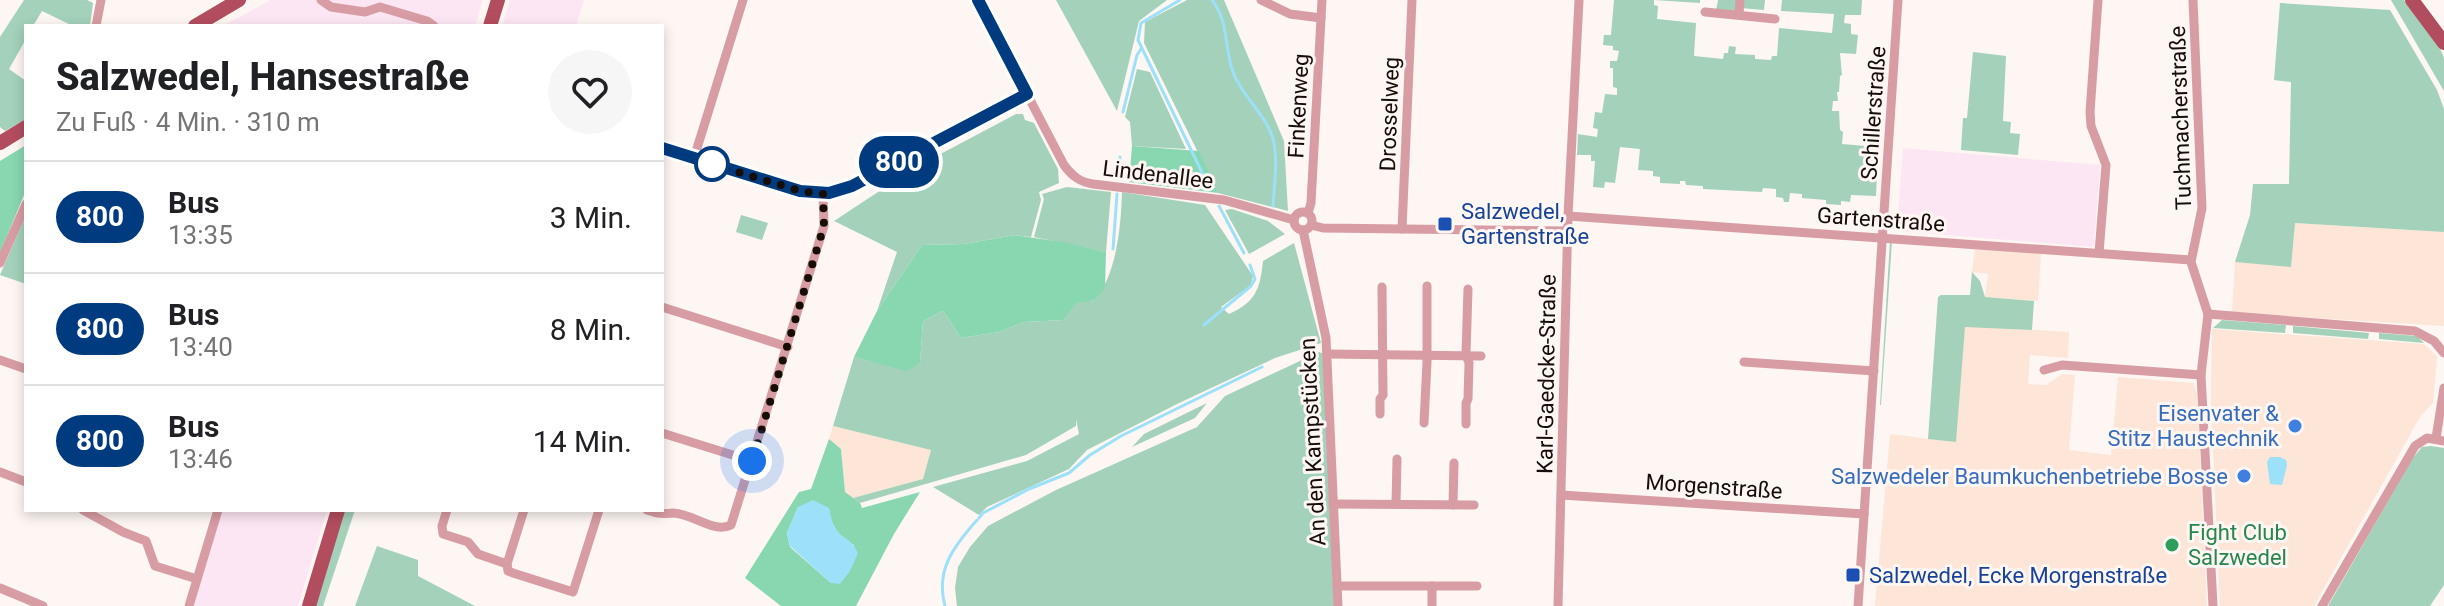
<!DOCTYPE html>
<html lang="de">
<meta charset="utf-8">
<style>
body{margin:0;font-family:Roboto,sans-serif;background:#f6f6f6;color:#202124;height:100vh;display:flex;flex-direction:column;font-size:30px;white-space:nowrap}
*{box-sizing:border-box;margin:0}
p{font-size:26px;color:#757577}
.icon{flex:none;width:44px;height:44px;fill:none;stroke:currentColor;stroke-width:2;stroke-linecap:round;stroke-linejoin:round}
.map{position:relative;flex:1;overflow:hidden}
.sheet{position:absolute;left:24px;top:24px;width:640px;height:488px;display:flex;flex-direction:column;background:#fff;border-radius:0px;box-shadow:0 4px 12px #0003}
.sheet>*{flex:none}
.badge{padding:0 16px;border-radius:26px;font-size:28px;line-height:52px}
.you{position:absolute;width:40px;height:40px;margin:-20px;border:6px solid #fff;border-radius:50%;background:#1a73e8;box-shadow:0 0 0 12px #1a73e833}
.map>.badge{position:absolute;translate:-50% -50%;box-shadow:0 0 0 4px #fff}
.round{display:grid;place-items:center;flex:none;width:84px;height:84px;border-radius:42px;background:#f6f6f6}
.head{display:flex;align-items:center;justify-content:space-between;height:136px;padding:0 32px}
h1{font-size:38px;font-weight:800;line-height:60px}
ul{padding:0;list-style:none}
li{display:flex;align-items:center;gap:24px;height:112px;padding:0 32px;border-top:2px solid #e0e0e0}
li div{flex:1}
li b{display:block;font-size:30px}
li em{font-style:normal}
li .badge{min-width:88px;font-weight:700;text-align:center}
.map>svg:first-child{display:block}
.commercial{fill:#fde6f3}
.built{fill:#fde5d8}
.green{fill:#a3d1ba}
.forest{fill:#88d7b1;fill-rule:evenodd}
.water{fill:#9ce0f9}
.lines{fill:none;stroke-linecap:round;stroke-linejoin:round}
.stream{stroke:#9ce0f9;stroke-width:3}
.minor{stroke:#d89da4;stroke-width:9}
.primary{stroke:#b24d5f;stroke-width:14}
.line-casing{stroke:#fff;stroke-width:18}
.line{stroke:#003b80;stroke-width:12}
.walk{stroke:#170d07;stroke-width:8;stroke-dasharray:0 14.4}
.stop-dot{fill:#fff;stroke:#003b80;stroke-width:4}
.transit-dot{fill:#1a4fb4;stroke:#fdf6f3;stroke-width:3}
.shop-dot{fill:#3f7fe0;stroke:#fdf6f3;stroke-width:3}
.leisure-dot{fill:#2e9e5b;stroke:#fdf6f3;stroke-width:3}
.labels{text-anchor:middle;stroke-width:6;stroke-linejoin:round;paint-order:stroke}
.street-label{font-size:22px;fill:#170d07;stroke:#fdf6f3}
.transit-label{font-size:22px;fill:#164399;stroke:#fdf6f3;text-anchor:start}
.shop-label{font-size:22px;fill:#366cbe;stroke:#fdf6f3;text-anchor:end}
.leisure-label{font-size:22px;fill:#27864d;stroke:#fdf6f3;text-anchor:start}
</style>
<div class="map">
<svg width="2444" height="606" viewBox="0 0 2444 606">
<rect width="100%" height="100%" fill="#fdf6f3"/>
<g class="commercial">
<path d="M271,0H483L475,26H222Z"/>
<path d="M510,0H584L576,26H502Z"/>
<path d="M1903,148L2100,165L2094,244L2092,247L1897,231Z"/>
<path d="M221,510H327L298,606H194Z"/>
</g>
<g class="built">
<path d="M2294,223L2444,232V326L2232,313L2235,262L2291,266Z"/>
<path d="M1975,249L2041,253L2038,301L1985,297L1988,274L1972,272Z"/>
<path d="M1965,326L2069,332L2068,358L2030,355L2028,384L2046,385L2062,374L2075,375L2069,450L2111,455L2118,377L2193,383L2197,394L2207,606H1875L1890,434L1955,442Z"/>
<path d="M2212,329L2424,344L2437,356L2433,403L2420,417L2314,606H2220L2211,402Z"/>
<path d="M833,426L931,450L923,479L853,498L845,492L841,449L829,439Z"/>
</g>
<g class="green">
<path d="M24,0H87L93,3L90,26H73L42,11L33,26H26V39L9,69L26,81V119L5,131L0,127V37Z"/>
<path d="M1056,0H1167L1139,21L1117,111Z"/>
<path d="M1187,0H1224L1284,141L1288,211L1218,193L1144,43L1145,22Z"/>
<path d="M1614,0H1700V3L1654,0V5L1658,6L1657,19L1696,23L1694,56L1723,59L1724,53H1728L1729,46L1736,47L1735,54L1755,55V59L1771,60L1772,56H1777L1779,28L1832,33L1834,14L1781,11L1782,0H1862L1861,15H1845L1844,23L1851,24V34L1858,35L1856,54L1840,53L1842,75L1840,76L1839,92H1837L1838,101H1833L1832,111H1839L1840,130L1843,132L1842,144L1878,147L1876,196L1851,195L1850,202L1841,201V205L1826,204V200L1802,198V194L1790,193L1789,202H1784L1783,198L1776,197V189L1763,188L1762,192L1703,189V186L1686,185L1685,181H1680V184L1660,183V177L1653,176V171L1638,170L1640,149L1620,147L1615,183L1605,182L1604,188L1593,187L1595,161H1591V155H1577L1578,134L1597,137L1598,129L1593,128L1595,112L1602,113L1605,94L1617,95V88L1613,87V68H1610V61H1617L1619,51L1613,50V46L1603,45L1604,35H1611Z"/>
<path d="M1718,0H1765L1764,10L1740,8L1739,12L1716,11Z"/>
<path d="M2391,0H2404C2415,12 2441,44 2444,59C2444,69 2444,81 2444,91Z"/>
<path d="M2280,3L2390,10L2437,90L2444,109V232L2295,223L2291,267L2235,262L2250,215L2253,184H2289L2291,82L2274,80Z"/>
<path d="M1973,52L2006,56L2003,121L2011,122L2010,133L2020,134L2018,155L1961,150L1963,118H1967Z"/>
<path d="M1137,69L1150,72L1186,149L1132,146L1130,122L1125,117Z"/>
<path d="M1016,114H1023L1025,120L1034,123L1058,169L1059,183L1039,192L1041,200L1031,237L1015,235L964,244L922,245L877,311L897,252L834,221L916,167Z"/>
<path d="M1067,187L1111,192L1106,252L1034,237L1044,199L1042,194Z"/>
<path d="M1122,192L1205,205L1253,276L1251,285L1221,307L1229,314C1256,302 1260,289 1263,261L1294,243L1321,343L1275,358L1177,404L1087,450L1069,469L987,507L979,515L933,487L1027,461L1079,434L1076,419V426L1026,455L860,503L853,498L923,479L931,450L833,426L854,357L907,370L920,363L923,321L943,311L961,338L999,332L1024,322L1064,320L1076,302L1095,300C1117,273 1121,226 1122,192Z"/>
<path d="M1232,209L1268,221L1285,234L1249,254L1225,210Z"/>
<path d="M26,215V284L0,275Z"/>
<path d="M741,215L768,223L762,240L736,232Z"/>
<path d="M1890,241H1892L1881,405H1880Z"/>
<path d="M1972,272L1980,281L1985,297L2034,301L2032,330L1965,327L1956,442L1928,439L1938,297L1941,295H1970Z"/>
<path d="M2222,320L2286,325L2285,333L2213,328Z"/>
<path d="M2293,326L2369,333L2368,339L2293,333Z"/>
<path d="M2379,333L2417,336L2424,343L2379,339Z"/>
<path d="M1319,352L1324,354L1334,606H957L955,588L958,567L970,547L988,526L1056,490L1197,427L1225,396Z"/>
<path d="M1207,403L1195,418L1132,447L1144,434Z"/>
<path d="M2431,446L2444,448V585L2430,606H2328L2412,459L2422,447Z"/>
<path d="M343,510H355L323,606H313Z"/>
<path d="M377,546L418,560V576L475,606H355Z"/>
</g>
<g class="forest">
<path d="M26,145V190L0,253V161Z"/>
<path d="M1132,146L1199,151L1218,193L1129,182Z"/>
<path d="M1015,235L1062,242L1106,252L1105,288L1095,300L1076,303L1064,320L1024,322L999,332L961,338L943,311L923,321L920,363L907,371L854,357L877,311L922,245L964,244Z"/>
<path d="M829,439L841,449L845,492L860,503L862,508L920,492L894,534L856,606H781L745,578L799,492L811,489ZM798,507L829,509C832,528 838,535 854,545L831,583L790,547L787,533Z"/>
</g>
<g class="water">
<path d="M2270,457H2280L2286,460L2287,465L2282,485L2270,484L2267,462Z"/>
<path d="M813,500L829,508C834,543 848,531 858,553L850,571L840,584L831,583L790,546L787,533L798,507Z"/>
</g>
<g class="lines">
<g class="stream">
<path d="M1180,0L1141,23L1138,40L1209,187"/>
<path d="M1212,0C1229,21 1224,48 1233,72C1242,97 1269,117 1274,143C1278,163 1274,185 1273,206"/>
<path d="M1123,112L1137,55L1141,49"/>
<path d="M1118,178L1120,157"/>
<path d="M1219,206L1244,253"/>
<path d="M1113,249L1117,194"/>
<path d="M1204,325L1251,286L1255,279L1250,265"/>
<path d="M979,518L983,513L1029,489L1069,473L1090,455L1121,436L1262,367"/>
<path d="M945,606C935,570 954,546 977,520"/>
</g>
<g class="minor">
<path d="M321,0L331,7L365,12L380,7L427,21L434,26"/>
<path d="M978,0L1064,165C1072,176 1080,182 1093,184L1224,200L1294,220"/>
<path d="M1261,0L1290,14L1321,18"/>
<path d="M2098,0L2090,112L2091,126L2106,165L2099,253"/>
<path d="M2193,0L2202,208L2191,262L2208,314L2201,375L2213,606"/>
<path d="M1705,12L1775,19"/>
<path d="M1739,15L1740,0"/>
<path d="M96,26L101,0"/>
<path d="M662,148L800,191L829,193L852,186L1027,94"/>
<path d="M694,158L743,0"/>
<circle cx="1303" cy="221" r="9"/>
<path d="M1308,213L1311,203L1322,0"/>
<path d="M1568,216L2191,260"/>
<path d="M1311,225L1323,228L1568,231"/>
<path d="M1402,229L1412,0"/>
<path d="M1303,230L1326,338L1338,606"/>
<path d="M0,263L26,204"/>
<path d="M662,307L788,347"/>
<path d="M2208,314L2415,331L2434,341L2444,353"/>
<path d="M1327,354L1481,356"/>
<path d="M0,360L26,369"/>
<path d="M1744,362L1874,371"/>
<path d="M2044,370L2062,365L2201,375"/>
<path d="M1380,414V399L1383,395L1382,287"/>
<path d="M1424,423L1427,362V286"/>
<path d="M1466,424V403L1468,399L1469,363L1466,354L1468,289"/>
<path d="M662,433L752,461"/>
<path d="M2436,438L2444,388"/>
<path d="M0,472L26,482"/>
<path d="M1561,495L1864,514"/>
<path d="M1333,504L1474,505"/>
<path d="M1396,504L1397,459"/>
<path d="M1453,505L1454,463"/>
<path d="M83,510L123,532L146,541L155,566L197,579"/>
<path d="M447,510L442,526L443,534L468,542L478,554L507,564L508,571L513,573L573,592L599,510"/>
<path d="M647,510C659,514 662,514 673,513C692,513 714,534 731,525L824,226L823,194"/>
<path d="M507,564L524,510"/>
<path d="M1337,586H1477"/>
<path d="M0,588L43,606"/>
<path d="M189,606L218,510"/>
<path d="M1432,606V586"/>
<path d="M1558,606L1568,216L1579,0"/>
<path d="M1858,606L1898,0"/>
<path d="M2322,606L2415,446L2427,438L2444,441"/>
</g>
<g class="primary">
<path d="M2412,0L2444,43"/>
<path d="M195,26L239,0"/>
<path d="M490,26L498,0"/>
<path d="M0,143L26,127"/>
<path d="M309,606L338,510"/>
</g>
</g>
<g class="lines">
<defs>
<path id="line" d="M662,148L800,191L829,193L852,186L1027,94L978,0"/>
</defs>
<use href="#line" class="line-casing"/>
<use href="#line" class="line"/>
<path class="walk" d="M712,164L800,191L823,194L824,226L752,461"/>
</g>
<circle class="stop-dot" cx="712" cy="164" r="16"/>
<g class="transit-dot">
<rect x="1437" y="216" width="16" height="16" rx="4"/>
<rect x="1845" y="567" width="16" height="16" rx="4"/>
</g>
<g class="shop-dot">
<circle cx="2295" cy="426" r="8"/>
<circle cx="2244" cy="476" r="8"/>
</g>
<circle class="leisure-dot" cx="2172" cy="545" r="8"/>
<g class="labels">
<g class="street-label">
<text transform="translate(1298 106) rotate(-87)" y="8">Finkenweg</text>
<text transform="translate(1873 113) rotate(-86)" y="8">Schillerstraße</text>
<text transform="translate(1389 114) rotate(-88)" y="8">Drosselweg</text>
<text transform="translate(2180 118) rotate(-92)" y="8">Tuchmacherstraße</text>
<text transform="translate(1158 174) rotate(7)" y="8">Lindenallee</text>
<text transform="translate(1881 219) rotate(4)" y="8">Gartenstraße</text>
<text transform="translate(1546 374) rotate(-89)" y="8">Karl-Gaedcke-Straße</text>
<text transform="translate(1312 442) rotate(-93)" y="8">An den Kampstücken</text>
<text transform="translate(1714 486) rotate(4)" y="8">Morgenstraße</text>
</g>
<g class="transit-label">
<text x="1461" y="219">Salzwedel,<tspan x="1461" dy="25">Gartenstraße</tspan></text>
<text x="1869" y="583">Salzwedel, Ecke Morgenstraße</text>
</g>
<g class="shop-label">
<text x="2279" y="421">Eisenvater &amp;<tspan x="2279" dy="25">Stitz Haustechnik</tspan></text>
<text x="2228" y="484">Salzwedeler Baumkuchenbetriebe Bosse</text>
</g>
<g class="leisure-label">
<text x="2188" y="540">Fight Club<tspan x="2188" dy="25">Salzwedel</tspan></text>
</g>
</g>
</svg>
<div class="you" style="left:752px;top:461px"></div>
<b class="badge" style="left:899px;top:162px;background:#003b80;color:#fff">800</b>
<section class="sheet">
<div class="head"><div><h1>Salzwedel, Hansestraße</h1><p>Zu Fuß · 4 Min. · 310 m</p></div><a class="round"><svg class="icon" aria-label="heart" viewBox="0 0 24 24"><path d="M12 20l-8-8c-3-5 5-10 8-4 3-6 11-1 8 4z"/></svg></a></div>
<ul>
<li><span class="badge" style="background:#003b80;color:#fff">800</span><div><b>Bus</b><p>13:35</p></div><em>3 Min.</em></li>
<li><span class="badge" style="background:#003b80;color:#fff">800</span><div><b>Bus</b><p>13:40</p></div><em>8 Min.</em></li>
<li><span class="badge" style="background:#003b80;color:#fff">800</span><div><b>Bus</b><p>13:46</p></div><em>14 Min.</em></li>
</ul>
</section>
</div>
